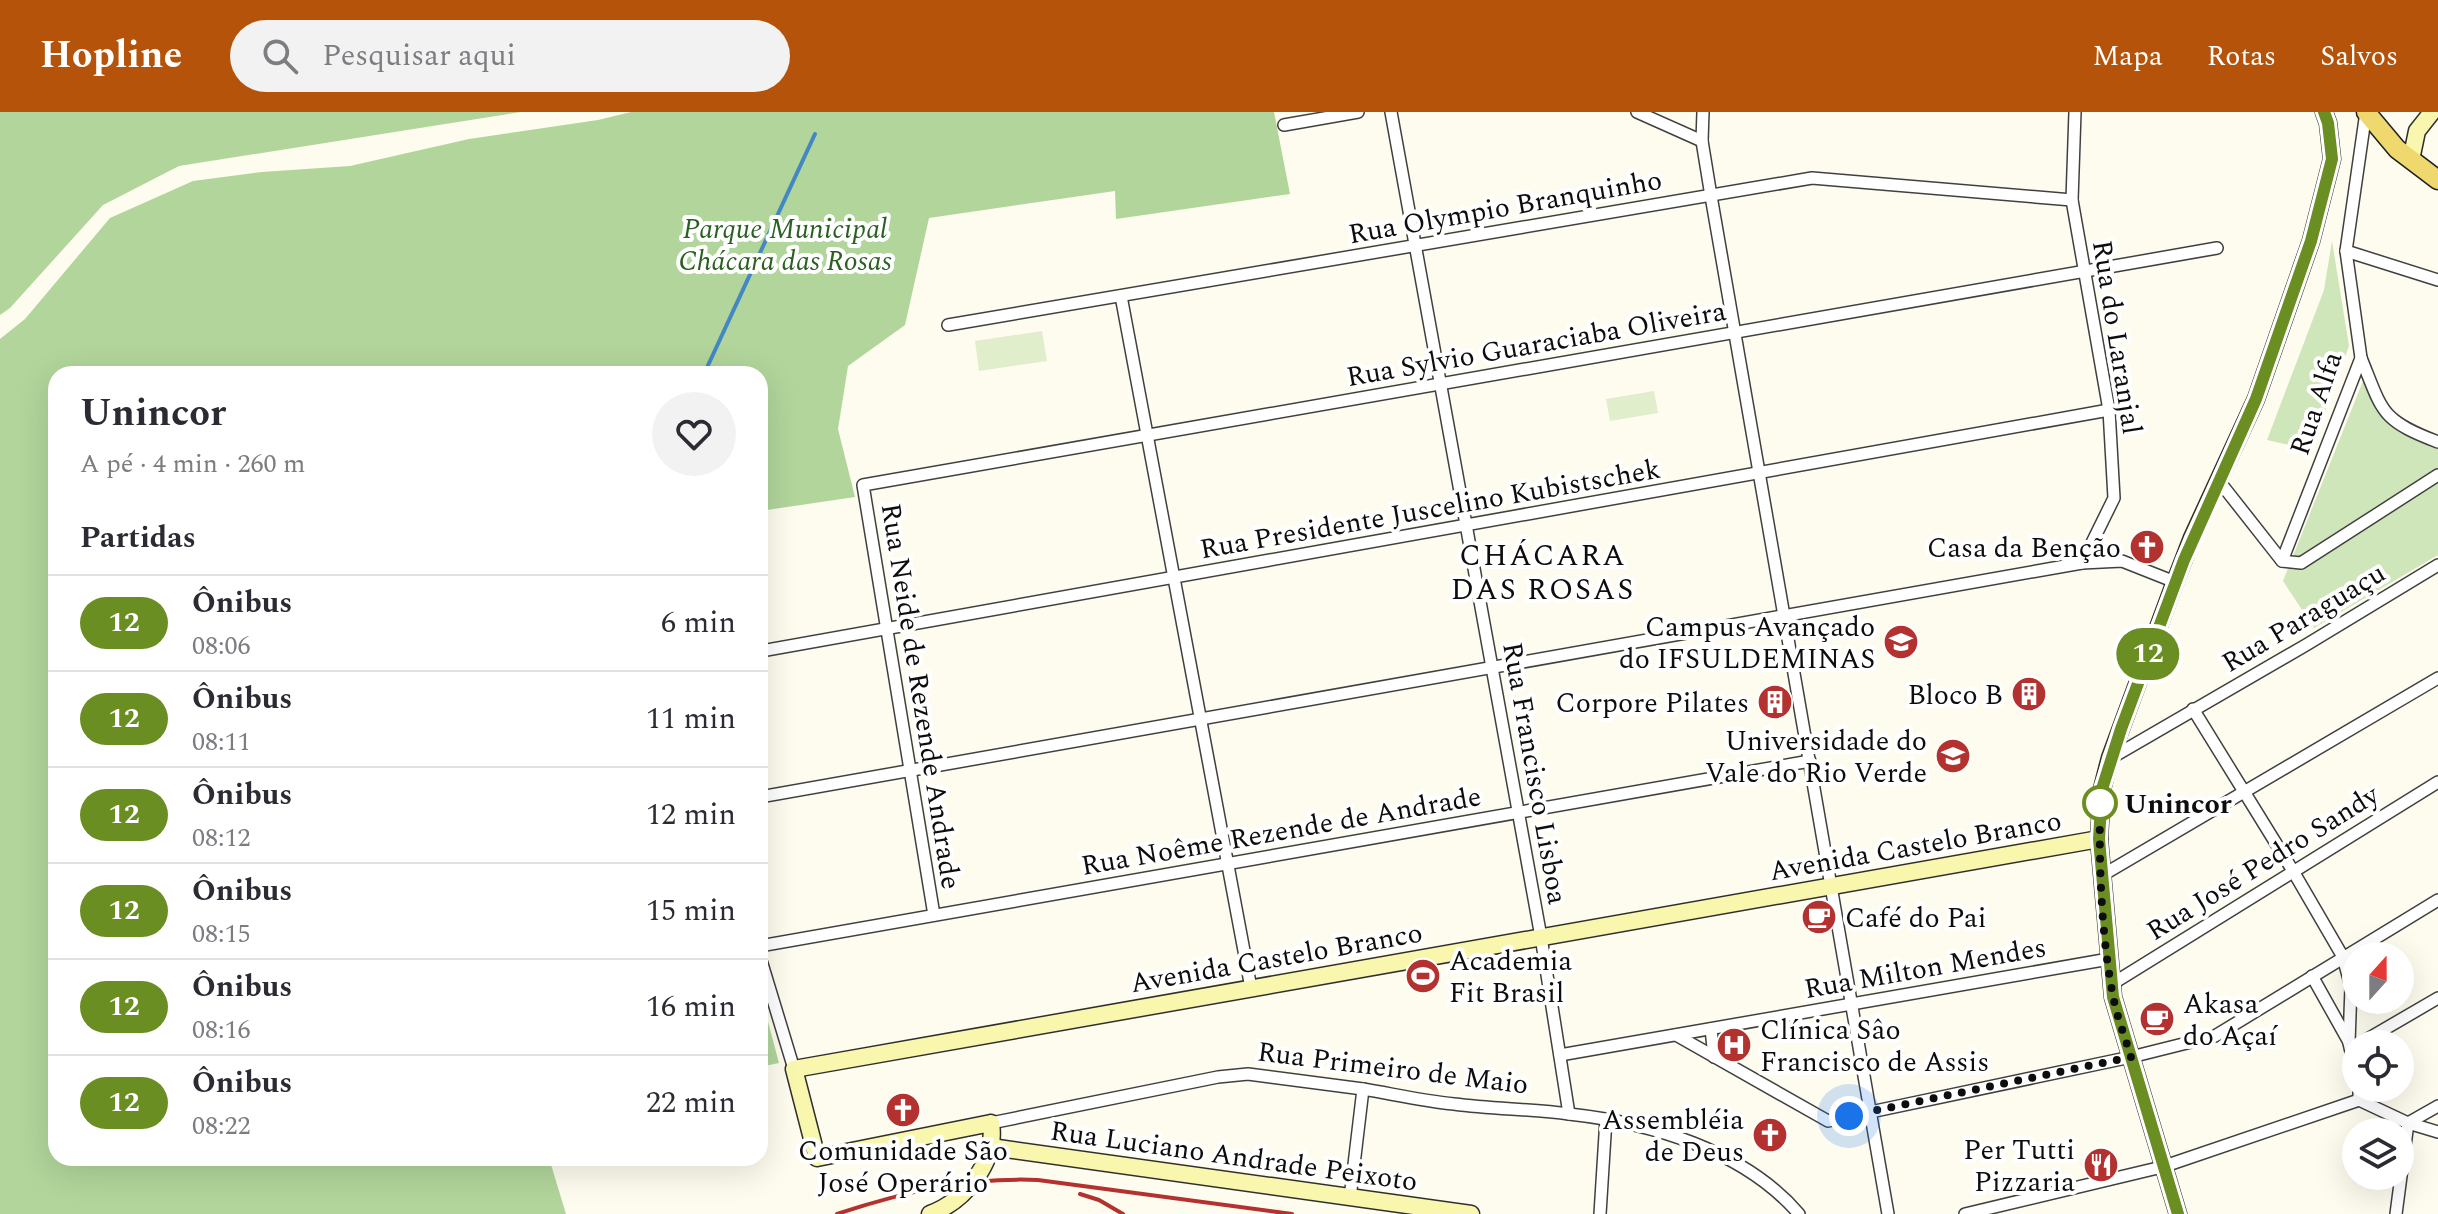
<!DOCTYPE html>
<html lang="pt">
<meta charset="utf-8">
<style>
body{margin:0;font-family:Spectral,serif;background:#f2f2f3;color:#2b2b33;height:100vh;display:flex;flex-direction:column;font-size:30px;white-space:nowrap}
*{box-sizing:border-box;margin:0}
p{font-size:26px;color:#7c7c81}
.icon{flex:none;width:44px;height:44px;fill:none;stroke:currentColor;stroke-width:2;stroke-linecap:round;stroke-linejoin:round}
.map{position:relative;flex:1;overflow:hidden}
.side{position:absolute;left:48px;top:254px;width:720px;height:800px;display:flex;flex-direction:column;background:#fff;border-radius:24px;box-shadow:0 8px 32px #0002}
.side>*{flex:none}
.badge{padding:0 16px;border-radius:26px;font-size:28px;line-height:52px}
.needle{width:52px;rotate:21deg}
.controls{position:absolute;left:2342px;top:830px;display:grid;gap:16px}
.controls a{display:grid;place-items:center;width:72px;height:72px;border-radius:50%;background:#fff;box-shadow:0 8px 32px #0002;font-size:40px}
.you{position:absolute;width:40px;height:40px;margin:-20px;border:6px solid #fff;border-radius:50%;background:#1a73e8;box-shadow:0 0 0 12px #1a73e833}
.map>.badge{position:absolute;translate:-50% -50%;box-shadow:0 0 0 4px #fff}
h2{padding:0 32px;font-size:30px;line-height:72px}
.round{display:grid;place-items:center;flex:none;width:84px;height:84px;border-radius:42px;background:#f2f2f3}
.head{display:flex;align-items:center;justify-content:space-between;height:136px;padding:0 32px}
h1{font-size:38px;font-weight:700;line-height:60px}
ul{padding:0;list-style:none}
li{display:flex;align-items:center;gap:24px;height:96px;padding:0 32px;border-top:2px solid #e1e1e2}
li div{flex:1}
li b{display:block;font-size:30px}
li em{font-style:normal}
li .badge{min-width:88px;font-weight:700;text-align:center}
header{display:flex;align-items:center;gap:48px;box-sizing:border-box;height:112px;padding:0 40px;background:#b45309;color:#fff}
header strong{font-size:38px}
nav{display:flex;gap:44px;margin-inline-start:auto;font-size:28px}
.search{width:560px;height:72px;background:#f2f2f3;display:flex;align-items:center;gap:20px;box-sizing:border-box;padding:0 28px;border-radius:44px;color:#7c7c81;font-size:30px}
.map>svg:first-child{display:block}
.green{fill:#cee6ba}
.forest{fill:#b1d59b}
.pitch{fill:#e0eecb}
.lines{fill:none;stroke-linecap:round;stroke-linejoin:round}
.stream{stroke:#4388c3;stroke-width:4}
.street-casing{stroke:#404040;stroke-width:14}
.secondary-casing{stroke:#2f2f2f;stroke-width:19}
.primary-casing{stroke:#1e1e1e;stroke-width:21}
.street{stroke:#fff;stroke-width:11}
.secondary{stroke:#f9f6ae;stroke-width:16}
.primary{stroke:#efd86e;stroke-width:18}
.rail{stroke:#b3312f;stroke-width:4}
.line-casing{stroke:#fff;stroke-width:18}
.line{stroke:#6b8e23;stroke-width:12}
.walk{stroke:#0d0d0d;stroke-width:8;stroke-dasharray:0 14.4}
.stop-dot{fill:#fff;stroke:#6b8e23;stroke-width:4}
.labels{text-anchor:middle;stroke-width:8;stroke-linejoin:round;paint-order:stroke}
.street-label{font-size:28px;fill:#0d0d0d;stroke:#fff}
.park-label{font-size:28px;font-style:italic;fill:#2b6022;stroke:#fff}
.poi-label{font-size:28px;fill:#0d0d0d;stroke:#fff;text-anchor:end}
.stop-label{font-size:28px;font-weight:bold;fill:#0d0d0d;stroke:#fff;text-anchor:start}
.neighbourhood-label{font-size:30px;letter-spacing:2px;fill:#0d0d0d;stroke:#fff}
</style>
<header>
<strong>Hopline</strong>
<div class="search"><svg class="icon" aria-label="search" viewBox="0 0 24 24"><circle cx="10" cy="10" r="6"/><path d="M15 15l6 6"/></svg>Pesquisar aqui</div>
<nav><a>Mapa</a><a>Rotas</a><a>Salvos</a></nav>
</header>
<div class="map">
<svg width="2438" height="1102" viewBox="0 0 2438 1102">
<rect width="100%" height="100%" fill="#fefcee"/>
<g class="green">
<path d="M2332,129L2349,234L2311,338L2267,328L2324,178Z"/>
<path d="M2363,269C2386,316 2388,318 2438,337V443L2314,516L2283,469Z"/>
</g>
<g class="forest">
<path d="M0,0H521L179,54L103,93L10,196L0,203Z"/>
<path d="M631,0H1274L1290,82L1116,107L1115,79L929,106L905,213L848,254L838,317L855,385L760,399V262H56V1046H549L566,1102H0V227L25,207L110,106L193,69L262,60L350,54L469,27L598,8Z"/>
<path d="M760,880L779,951L760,955Z"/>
</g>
<g class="pitch">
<path d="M1042,219L1047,249L979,259L975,229Z"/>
<path d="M1654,279L1658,301L1610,309L1606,287Z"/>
</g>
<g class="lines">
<path class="stream" d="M704,262L815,22"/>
<defs>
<g id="street">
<path d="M1391,0L1541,825L1569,1002"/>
<path d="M1637,0L1702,29"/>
<path d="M1703,0L1702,29L1711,84L1888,1102"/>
<path d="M2075,0L2072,88L2109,298L2114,386L2082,451"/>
<path d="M1284,13L1358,0"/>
<path d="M2346,139L2438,168"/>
<path d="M1121,184L1251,876"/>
<path d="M948,213L1812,66L2072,88"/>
<path d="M2361,246C2383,300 2380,308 2438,330"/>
<path d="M2219,369L2282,449L2301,451L2438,363"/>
<path d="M2282,449L2361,246L2346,139L2366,0"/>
<path d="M761,539L2109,298"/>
<path d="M2193,597L2293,759L2343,845L2351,875L2349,931L2356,962"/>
<path d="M2111,646L2306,533L2438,453"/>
<path d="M760,685L2082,451L2122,449L2175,470"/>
<path d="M2101,764L2438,566"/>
<path d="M934,803L863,373L2217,136"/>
<path d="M760,834L1810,649"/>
<path d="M760,845L794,957"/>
<path d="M2312,864L2349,930"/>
<path d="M2112,872L2438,670"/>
<path d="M1711,917L1714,945"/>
<path d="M1676,923L1828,1009L2131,945L2215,924L2438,788"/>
<path d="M2359,932L2438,886"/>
<path d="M1560,943L2109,847"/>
<path d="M2359,976V988"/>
<path d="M991,1011L1218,965L1248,962C1287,967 1325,972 1363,977C1393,982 1423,989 1454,992C1492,997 1531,997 1569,1002C1651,1011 1744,1038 1799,1102"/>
<path d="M1350,1086L1363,977"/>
<path d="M1600,1102L1606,1007"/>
<path d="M1965,1102L2162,1055L2359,988L2408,1011L2438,1020"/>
<path d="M2396,1102L2408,1011L2438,994"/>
</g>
<g id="secondary">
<path d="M2411,48L2417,19L2432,0"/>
<path d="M991,1035L1471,1102"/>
<path d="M930,1102C965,1089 997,1050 991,1011L817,1046L794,957L2099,727"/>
<path d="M2178,1102L2113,885L2099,727L2102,677L2110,646L2175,470L2192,426L2256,287L2311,129L2332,47L2328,11L2324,0"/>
</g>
<path id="primary" d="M2366,0L2397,37L2438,68"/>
</defs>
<use href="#street" class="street-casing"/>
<use href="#secondary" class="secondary-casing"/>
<use href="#primary" class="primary-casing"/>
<use href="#street" class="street"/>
<use href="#secondary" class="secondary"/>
<use href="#primary" class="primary"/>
<g class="rail">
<path d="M1080,1082L1099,1088L1123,1102"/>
<path d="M837,1102C903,1080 968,1065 1038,1068L1292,1102"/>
</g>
</g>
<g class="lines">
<defs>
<path id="line" d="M2178,1102L2113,885L2099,727L2102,677L2121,617L2184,448L2256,287L2311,129L2332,47L2328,11L2324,0"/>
</defs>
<use href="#line" class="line-casing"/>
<use href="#line" class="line"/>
<path class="walk" d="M1849,1004L2131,945C2125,925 2117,905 2113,884C2101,822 2099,754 2100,691"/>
</g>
<defs>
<symbol id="church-disc" viewBox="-11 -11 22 22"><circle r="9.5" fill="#b3312f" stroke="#fff"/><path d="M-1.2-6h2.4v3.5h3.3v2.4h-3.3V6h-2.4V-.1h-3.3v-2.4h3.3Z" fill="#fff"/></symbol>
<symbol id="university-disc" viewBox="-11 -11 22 22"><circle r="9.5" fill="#b3312f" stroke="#fff"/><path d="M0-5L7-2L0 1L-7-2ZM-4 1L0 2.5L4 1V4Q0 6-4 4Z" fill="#fff"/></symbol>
<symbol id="building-disc" viewBox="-11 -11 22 22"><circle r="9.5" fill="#b3312f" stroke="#fff"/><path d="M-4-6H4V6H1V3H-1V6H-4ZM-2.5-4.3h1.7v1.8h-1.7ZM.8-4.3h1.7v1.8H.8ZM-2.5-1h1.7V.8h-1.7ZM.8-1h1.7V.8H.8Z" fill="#fff"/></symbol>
<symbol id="cafe-disc" viewBox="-11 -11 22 22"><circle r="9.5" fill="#b3312f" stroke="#fff"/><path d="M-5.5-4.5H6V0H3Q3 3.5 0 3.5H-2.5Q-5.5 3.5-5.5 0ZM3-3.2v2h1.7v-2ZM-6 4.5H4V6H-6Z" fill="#fff"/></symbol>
<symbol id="stadium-disc" viewBox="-11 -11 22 22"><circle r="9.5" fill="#b3312f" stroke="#fff"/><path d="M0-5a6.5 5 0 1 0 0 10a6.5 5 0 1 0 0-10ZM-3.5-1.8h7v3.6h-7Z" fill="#fff"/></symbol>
<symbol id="hospital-disc" viewBox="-11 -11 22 22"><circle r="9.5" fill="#b3312f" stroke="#fff"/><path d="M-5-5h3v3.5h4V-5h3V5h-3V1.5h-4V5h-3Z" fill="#fff"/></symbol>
<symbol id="restaurant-disc" viewBox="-11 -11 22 22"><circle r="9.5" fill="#b3312f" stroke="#fff"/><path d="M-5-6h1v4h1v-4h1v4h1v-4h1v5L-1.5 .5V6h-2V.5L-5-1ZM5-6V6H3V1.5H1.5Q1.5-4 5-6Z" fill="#fff"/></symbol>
</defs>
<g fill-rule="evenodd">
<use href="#church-disc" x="2127" y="415" width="40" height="40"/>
<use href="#university-disc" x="1881" y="510" width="40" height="40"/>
<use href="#building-disc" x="2009" y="562" width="40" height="40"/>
<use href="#building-disc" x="1755" y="570" width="40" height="40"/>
<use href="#university-disc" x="1933" y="624" width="40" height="40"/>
<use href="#cafe-disc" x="1799" y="785" width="40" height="40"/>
<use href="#stadium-disc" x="1403" y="844" width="40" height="40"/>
<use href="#cafe-disc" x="2137" y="887" width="40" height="40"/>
<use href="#hospital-disc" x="1714" y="913" width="40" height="40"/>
<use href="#church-disc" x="883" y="978" width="40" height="40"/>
<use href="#church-disc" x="1750" y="1003" width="40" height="40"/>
<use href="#restaurant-disc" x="2081" y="1033" width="40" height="40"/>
</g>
<circle class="stop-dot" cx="2100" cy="691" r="16"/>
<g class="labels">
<g class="street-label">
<text transform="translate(1505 94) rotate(-10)" y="10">Rua Olympio Branquinho</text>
<text transform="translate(2118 225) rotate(81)" y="10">Rua do Laranjal</text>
<text transform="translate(1536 231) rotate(-10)" y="10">Rua Sylvio Guaraciaba Oliveira</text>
<text transform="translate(2315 291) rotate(-71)" y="10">Rua Alfa</text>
<text transform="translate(1430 396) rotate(-10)" y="10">Rua Presidente Juscelino Kubistschek</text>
<text transform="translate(2303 505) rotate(-31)" y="10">Rua Paraguaçu</text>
<text transform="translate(922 584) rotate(81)" y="10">Rua Neide de Rezende Andrade</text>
<text transform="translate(1536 661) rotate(80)" y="10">Rua Francisco Lisboa</text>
<text transform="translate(1281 718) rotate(-10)" y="10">Rua Noême Rezende de Andrade</text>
<text transform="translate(1915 733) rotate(-10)" y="10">Avenida Castelo Branco</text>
<text transform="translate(2262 750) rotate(-32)" y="10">Rua José Pedro Sandy</text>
<text transform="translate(1276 845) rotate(-10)" y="10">Avenida Castelo Branco</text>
<text transform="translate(1925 855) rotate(-10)" y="10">Rua Milton Mendes</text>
<text transform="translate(1393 955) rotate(7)" y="10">Rua Primeiro de Maio</text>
<text transform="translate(1234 1043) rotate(8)" y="10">Rua Luciano Andrade Peixoto</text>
</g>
<g class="park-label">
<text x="785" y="126">Parque Municipal<tspan x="785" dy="32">Chácara das Rosas</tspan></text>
</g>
<g class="poi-label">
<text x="2121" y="445">Casa da Benção</text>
<text x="1875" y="524">Campus Avançado<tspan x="1875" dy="32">do IFSULDEMINAS</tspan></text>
<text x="2003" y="592">Bloco B</text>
<text x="1749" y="600">Corpore Pilates</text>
<text x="1927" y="638">Universidade do<tspan x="1927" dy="32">Vale do Rio Verde</tspan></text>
<text x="1845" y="815" text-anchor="start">Café do Pai</text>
<text x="1449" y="858" text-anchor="start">Academia<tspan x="1449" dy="32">Fit Brasil</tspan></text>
<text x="2183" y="901" text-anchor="start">Akasa<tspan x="2183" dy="32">do Açaí</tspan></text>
<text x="1760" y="927" text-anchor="start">Clínica Sâo<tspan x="1760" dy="32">Francisco de Assis</tspan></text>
<text x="1744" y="1017">Assembléia<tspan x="1744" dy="32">de Deus</tspan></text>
<text x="2075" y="1047">Per Tutti<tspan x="2075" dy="32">Pizzaria</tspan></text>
<text x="903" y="1048" text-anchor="middle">Comunidade São<tspan x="903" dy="32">José Operário</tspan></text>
</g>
<g class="stop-label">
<text x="2124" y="701">Unincor</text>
</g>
<g class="neighbourhood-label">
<text x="1543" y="453">CHÁCARA<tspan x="1543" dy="34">DAS ROSAS</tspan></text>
</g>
</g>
</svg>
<div class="controls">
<a><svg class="needle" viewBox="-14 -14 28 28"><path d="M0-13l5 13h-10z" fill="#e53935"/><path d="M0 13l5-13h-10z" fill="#7c7c81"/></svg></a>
<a><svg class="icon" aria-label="locate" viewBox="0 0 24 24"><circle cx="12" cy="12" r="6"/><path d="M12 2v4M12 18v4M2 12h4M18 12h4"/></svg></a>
<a><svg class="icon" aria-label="layers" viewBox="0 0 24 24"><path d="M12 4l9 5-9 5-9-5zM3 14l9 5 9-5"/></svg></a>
</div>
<div class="you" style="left:1849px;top:1004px"></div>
<b class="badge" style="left:2148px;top:542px;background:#6b8e23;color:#fff">12</b>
<section class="side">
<div class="head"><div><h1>Unincor</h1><p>A pé · 4 min · 260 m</p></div><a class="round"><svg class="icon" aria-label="heart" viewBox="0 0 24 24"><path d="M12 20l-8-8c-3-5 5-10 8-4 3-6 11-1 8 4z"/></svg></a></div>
<h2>Partidas</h2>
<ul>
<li><span class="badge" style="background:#6b8e23;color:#fff">12</span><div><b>Ônibus</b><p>08:06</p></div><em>6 min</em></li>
<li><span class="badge" style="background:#6b8e23;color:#fff">12</span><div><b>Ônibus</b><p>08:11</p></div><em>11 min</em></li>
<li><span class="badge" style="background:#6b8e23;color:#fff">12</span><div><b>Ônibus</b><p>08:12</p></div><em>12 min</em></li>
<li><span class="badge" style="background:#6b8e23;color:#fff">12</span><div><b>Ônibus</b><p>08:15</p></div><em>15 min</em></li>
<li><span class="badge" style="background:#6b8e23;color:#fff">12</span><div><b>Ônibus</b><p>08:16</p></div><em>16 min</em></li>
<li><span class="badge" style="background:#6b8e23;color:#fff">12</span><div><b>Ônibus</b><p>08:22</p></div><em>22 min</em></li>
</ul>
</section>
</div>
